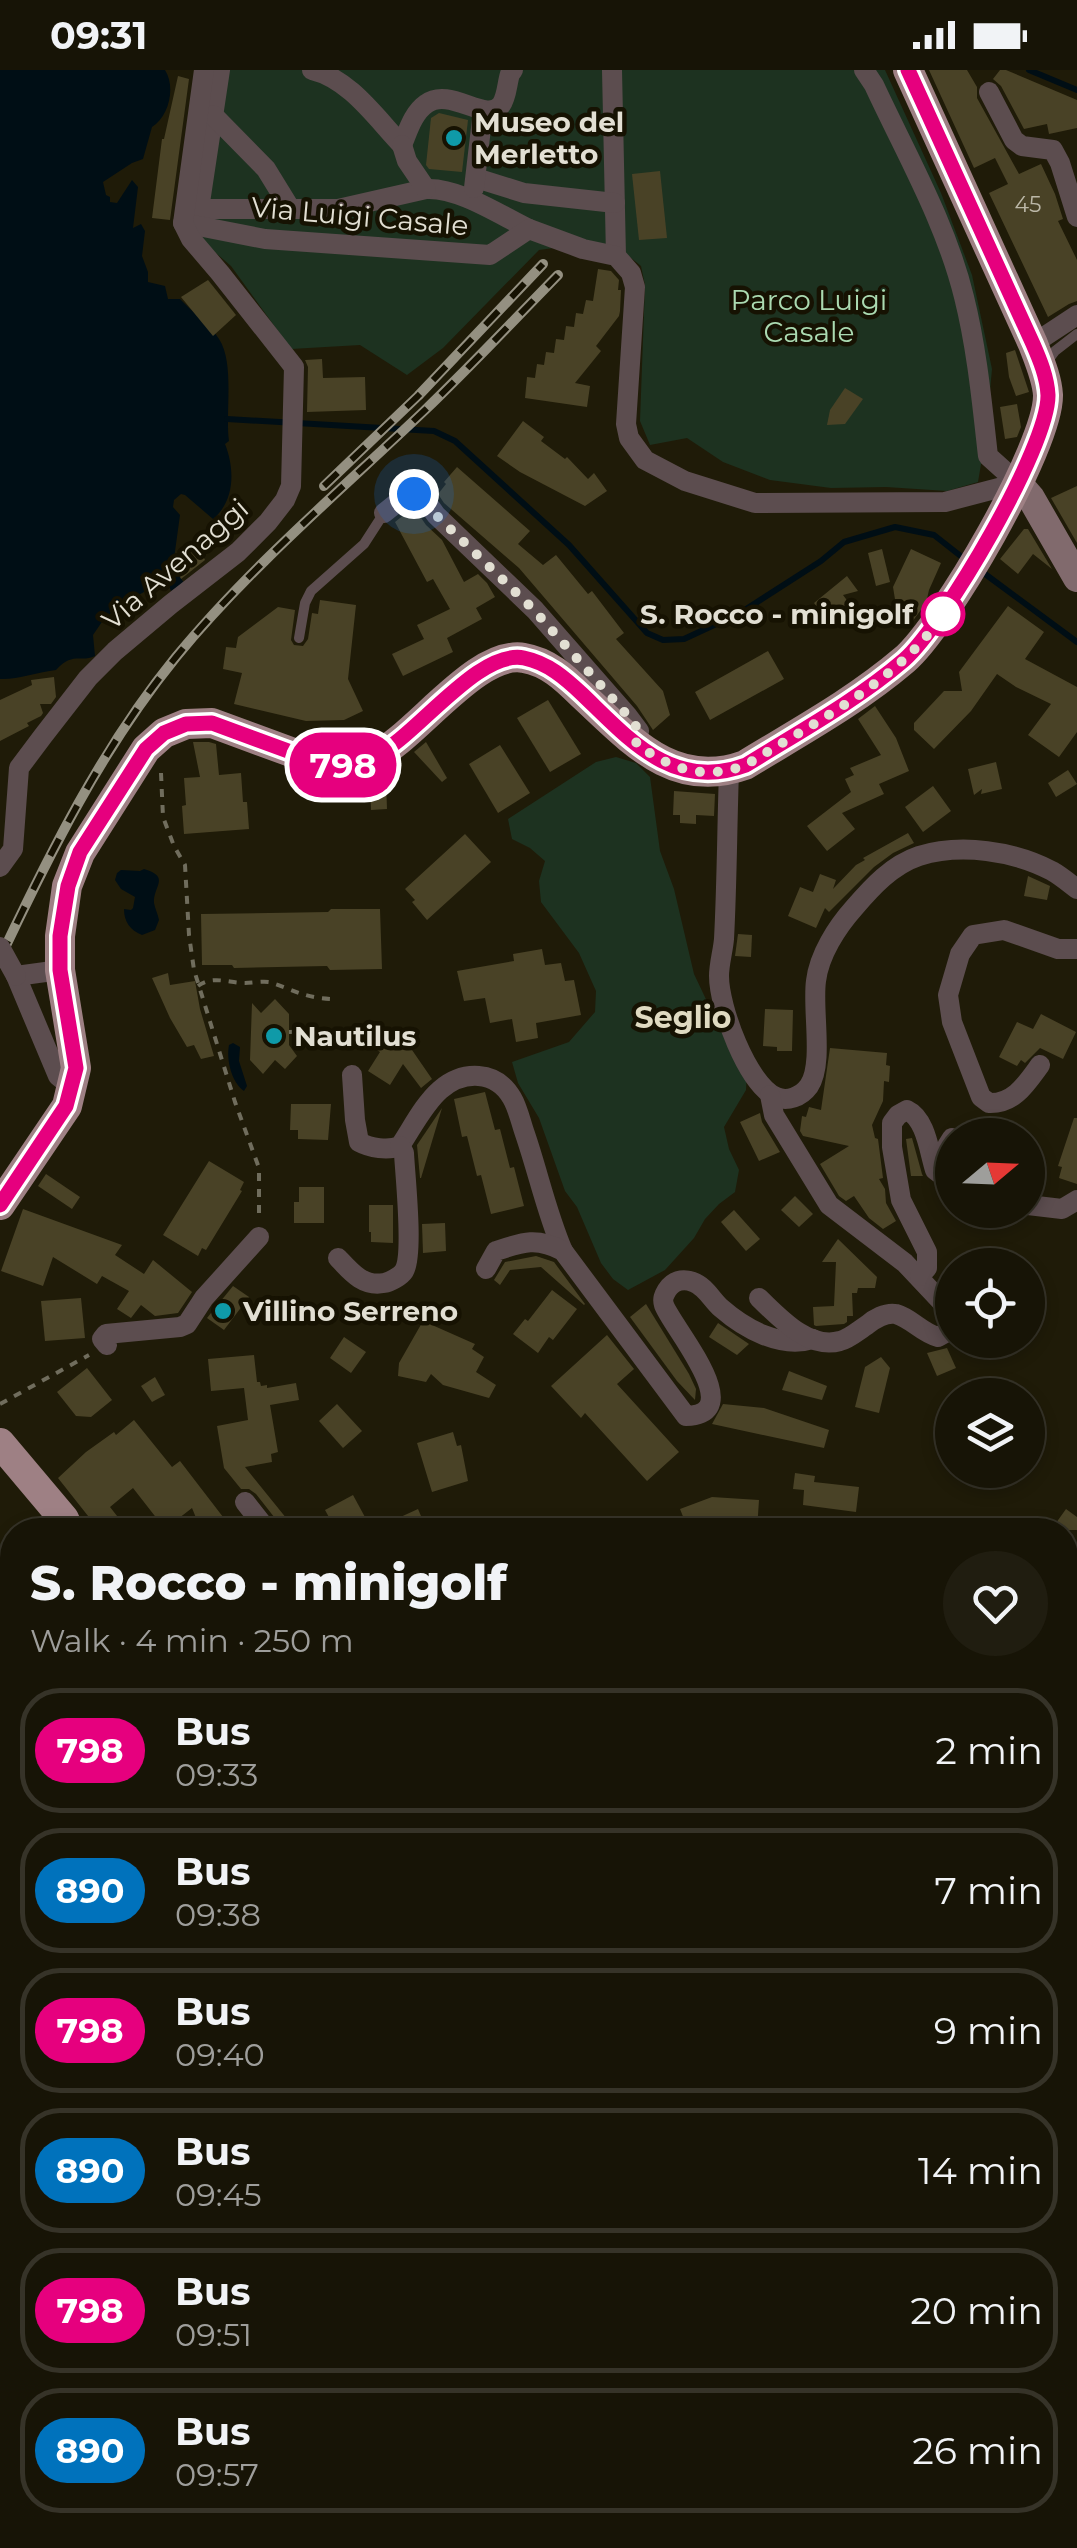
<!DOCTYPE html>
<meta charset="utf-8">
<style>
body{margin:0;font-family:Montserrat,sans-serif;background:#201d10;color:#f1f3f6;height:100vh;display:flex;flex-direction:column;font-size:38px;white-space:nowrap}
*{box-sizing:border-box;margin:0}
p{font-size:32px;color:#9e9e9b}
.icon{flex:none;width:55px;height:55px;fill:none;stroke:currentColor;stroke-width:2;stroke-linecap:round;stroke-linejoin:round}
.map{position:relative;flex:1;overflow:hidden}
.side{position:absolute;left:0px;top:1448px;width:1078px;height:1032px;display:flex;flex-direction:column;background:#171406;border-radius:40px 40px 0 0;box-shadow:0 5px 15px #0003,0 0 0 2px #363328}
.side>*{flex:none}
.badge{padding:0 20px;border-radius:32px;font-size:35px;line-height:65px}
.needle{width:65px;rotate:71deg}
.buttons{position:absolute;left:935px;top:1048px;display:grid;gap:20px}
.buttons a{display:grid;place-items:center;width:110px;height:110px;border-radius:50%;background:#171406;box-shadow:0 5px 15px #0003,0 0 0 2px #363328;font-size:50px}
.you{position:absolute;width:50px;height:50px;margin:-25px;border:8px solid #fff;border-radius:50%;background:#1a73e8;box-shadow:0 0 0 15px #1a73e833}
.map>.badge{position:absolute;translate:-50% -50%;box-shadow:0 0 0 5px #fff}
.round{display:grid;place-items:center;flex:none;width:105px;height:105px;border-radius:52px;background:#201d10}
.summary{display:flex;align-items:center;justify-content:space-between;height:170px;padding:0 30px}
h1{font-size:48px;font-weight:800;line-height:75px}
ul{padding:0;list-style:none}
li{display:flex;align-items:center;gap:30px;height:125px;margin:0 20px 15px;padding:0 10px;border:5px solid #363328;border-radius:40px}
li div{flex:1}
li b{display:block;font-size:38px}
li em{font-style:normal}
li .badge{min-width:110px;font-weight:700;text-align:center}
.status{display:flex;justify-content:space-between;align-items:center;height:70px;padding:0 50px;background:#171406;direction:ltr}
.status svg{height:28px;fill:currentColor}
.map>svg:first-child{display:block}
.green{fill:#1d3220}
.water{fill:#000e15}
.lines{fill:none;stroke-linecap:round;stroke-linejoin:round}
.stream{stroke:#000e15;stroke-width:6}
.building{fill:#494226}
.path{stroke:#706d5d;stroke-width:4;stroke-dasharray:8 8;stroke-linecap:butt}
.lane{stroke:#5c4d4f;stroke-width:10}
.street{stroke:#5c4d4f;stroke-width:20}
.secondary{stroke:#816a6d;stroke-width:28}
.primary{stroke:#9e8084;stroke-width:30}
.rail-casing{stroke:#949081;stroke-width:10}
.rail{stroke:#161202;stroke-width:6;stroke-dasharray:19;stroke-linecap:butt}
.street-bridge{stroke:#5c4d4f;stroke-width:20}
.line-casing{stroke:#fff;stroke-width:22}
.line{stroke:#e6007e;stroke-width:15}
.walk{stroke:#e2dfd3;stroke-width:10;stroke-dasharray:0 18}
.culture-dot{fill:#0f9aa8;stroke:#161202;stroke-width:4}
.stop-dot{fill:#fff;stroke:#e6007e;stroke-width:5}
.labels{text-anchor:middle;stroke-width:9;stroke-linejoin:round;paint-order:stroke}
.number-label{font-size:22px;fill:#bcb8a8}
.poi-label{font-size:28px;font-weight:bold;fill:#e2dfd3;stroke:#161202;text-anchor:start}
.street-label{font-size:28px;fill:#e2dfd3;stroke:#161202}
.park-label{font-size:28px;fill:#abdab1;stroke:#161202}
.stop-label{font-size:28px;font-weight:bold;fill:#e2dfd3;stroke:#161202;text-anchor:end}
.neighbourhood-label{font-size:30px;font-weight:bold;fill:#dfdac1;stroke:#161202}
</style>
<div class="status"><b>09:31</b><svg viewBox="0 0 49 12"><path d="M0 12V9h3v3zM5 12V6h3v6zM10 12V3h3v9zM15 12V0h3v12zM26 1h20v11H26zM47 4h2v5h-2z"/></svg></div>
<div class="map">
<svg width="1077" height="2478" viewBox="0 0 1077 2478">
<rect width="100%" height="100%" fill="#1f1b08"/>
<g class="green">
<path d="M216,0H885L941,123L972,205L992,299L986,365L978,412L947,421L886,417L831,418L770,410L723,392L687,368L650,375L640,351L645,215L641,196L625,183L597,172L539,180L443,278L407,305L360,275L291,279L231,196L195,165Z"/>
<path d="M616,687L636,693L650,707L660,781L674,819L694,904L712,942L747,1000L746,1020L724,1057L729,1079L739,1100L735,1122L719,1134L705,1149L694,1168L665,1200L628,1220L613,1209L601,1193L577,1137L565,1121L539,1048L518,1013L512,992L569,972L595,942L596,921L579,883L541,832L539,811L545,791L530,778L512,769L508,749L596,692Z"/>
</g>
<g class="water">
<path d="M0,0H165C176,17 169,47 152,57L143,89L132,93L103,112L106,125L110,127V132L117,133L132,110L138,117L133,158L141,154L145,161L142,186L148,202V212L165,216L168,229H180C192,242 210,254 219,269C235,293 225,343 229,371L225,374C235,399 235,431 213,449L185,425L181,424L174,430L173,437L180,445L173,496L184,513L171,521L169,516L161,513L147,517L144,522L133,528L132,541L126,550L115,541L106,546L93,565L95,586C81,593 73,581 56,600C38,602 16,610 0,609Z"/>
<path d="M144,799C171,807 153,816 154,833C155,839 158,844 159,850L155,860L142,865C130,860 124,852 124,839L131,840L133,838L135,827L121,819L115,810L117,803L121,800L140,801Z"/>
<path d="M233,973L240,977L239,991L247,1016L244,1021C232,1013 226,990 229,975Z"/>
</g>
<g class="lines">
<g class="stream">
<path d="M1029,0L1077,20"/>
<path d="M227,349L434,361L455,371L569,475L647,563L663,570L684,569L740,543L821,491L844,472L895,457L934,465L967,491"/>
<path d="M981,501L1077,572"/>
<path d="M0,2213L12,2219"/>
<path d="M242,2468L245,2478"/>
<path d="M836,2468L849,2478"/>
</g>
</g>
<g class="building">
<path d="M929,0H967L977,17V28L1019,104L1041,94L1055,124L1063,149L1058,151L1077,190V231L1069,234L1048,247L989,123L1008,114L995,88L974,98Z"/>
<path d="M1000,0H1006L1077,30V58L1049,64L1047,54L1024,59L1001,16L993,9Z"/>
<path d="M178,6L189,9L170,150L152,148L162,69H164Z"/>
<path d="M439,43L468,50L462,102L429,99L426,95L431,48Z"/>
<path d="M660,101L667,168L639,170L632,104Z"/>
<path d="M598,199L611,201L619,210L618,220H621L620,241L619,246L596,276L601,281L575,313L590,316L587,337L525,328L527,307L535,308L537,294L544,295L546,282L554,283L556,269L564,270L566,256L574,257L576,243L583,244L586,230L593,231Z"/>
<path d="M208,210L236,245L213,266L181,227Z"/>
<path d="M1015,280L1029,322L1016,326L1009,307L1006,283Z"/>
<path d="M322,289L323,308L365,307L366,340L307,342L308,297L305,290Z"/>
<path d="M845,318L863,329L845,354L827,355L830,340Z"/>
<path d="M1017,334L1021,357L1017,367L1005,369L1000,337Z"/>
<path d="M523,351L544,367L541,371L565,389L567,387L588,409L594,403L607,421L585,436L520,402L497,386Z"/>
<path d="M457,397L530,461L518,474L543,495L556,485L588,524L592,521L624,563L616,569L663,621L670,645L653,660L637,636L519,498L444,433L438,424L446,414L444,412Z"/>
<path d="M1077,416V473L1051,428Z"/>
<path d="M415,439L426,455L442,470L464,512L478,504L487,513L495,527L476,538L482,549L447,568L453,582L403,606L392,584L424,569L417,555L450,539L433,509L427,512L395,452L410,440Z"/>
<path d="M1024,459H1028L1052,499L1033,484L1018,504L1000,489Z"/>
<path d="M882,479L890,512L876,516L868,483Z"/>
<path d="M911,479L941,493L929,520L926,533L912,552L899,554L893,517Z"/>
<path d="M185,480L202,484L205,490L181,509L178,502Z"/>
<path d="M847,506L858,521L843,525L852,537L832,554L814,533Z"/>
<path d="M320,530L356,535L348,609L363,641L344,650L306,651L234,634L242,603L223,599L226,577L236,578L238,567L278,537L295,540L291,570L294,575L303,576L308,569L312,543L318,544Z"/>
<path d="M1008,536L1044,562L1025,589L1077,617V662L1059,687L1028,665L1051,634L1016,617L997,604L971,641L934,679L914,660V653L944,621H962L959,602Z"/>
<path d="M768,581L784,609L710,650L695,622Z"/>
<path d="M54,607L56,627L51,634H40L43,643L41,646L27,653L29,656L0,671V630L32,615L31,610Z"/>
<path d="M548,630L581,684L550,702L517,648Z"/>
<path d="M875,636L896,668L909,701L879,714L884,724L842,743L855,759L827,781L807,756L851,722L845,709L854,705L850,698L881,685L858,649Z"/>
<path d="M193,672H209L216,674L219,705L241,703L243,732H247L249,759L184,764L182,736L186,735L184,708L200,707Z"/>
<path d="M426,672L447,708L442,712L414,682Z"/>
<path d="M500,675L530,723L498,743L469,694Z"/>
<path d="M996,692L1002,719L981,724L982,719L974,725L968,699Z"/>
<path d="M1068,700L1077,714L1056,727L1048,713Z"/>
<path d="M370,710H386L387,739L371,740Z"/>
<path d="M933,716L951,741L923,762L905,737Z"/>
<path d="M674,721L715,724L714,746L696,745V754L680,753V745H673Z"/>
<path d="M908,763L914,773L893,783L874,797L829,842L825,838L816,858L788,846L800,817L813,822L820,804L836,810L833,819L856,795L865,790L863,788Z"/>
<path d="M465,764L491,792L427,850L412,832L415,830L405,819Z"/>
<path d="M1028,806L1050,816L1047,830L1024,826Z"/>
<path d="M331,839H380L382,899L330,900L327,896L234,898L232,895H202L201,844L328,842Z"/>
<path d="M738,864L752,865L751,887L735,886Z"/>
<path d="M542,879L545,895L561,893L565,911L574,910L581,945L536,953L538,968L516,972L512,949L490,953L485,928L464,931L457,901L514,891L513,884Z"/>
<path d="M168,903L170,915L195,911L200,939L214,986L201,989L194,975L187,977L170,948L152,908Z"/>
<path d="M275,929L289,944V975L297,986L285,999L275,990L263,1004L250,990L252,933L261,943Z"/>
<path d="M765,939L793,940L792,981H777V977L763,976Z"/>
<path d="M1041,944L1076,962L1063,989L1040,978L1025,993L1021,990L1017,996L999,987L1017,952L1033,959Z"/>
<path d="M378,959L412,980L432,1009L421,1018L403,994L390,1015L368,1001L380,982L374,978L381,965Z"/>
<path d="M830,978L887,983L886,995L890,996L889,1012L884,1011L883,1031L872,1055L875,1068L878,1069L883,1108L879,1109L885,1119L886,1133L896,1151L883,1159L869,1148L854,1126L846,1131L839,1126L820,1094L849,1076L803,1066L800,1061L802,1046L806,1047L809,1037L821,1040Z"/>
<path d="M485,1022L495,1060L500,1059L510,1098L514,1097L524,1136L491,1144L481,1105L477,1106L467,1066L462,1067L454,1029Z"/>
<path d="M291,1034H331L328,1070L298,1069V1060H290Z"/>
<path d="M442,1038L421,1108H420L417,1075Z"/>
<path d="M760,1043L762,1052L780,1082L759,1091L740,1052Z"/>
<path d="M1074,1048H1077V1114L1059,1108L1062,1097L1058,1096Z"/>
<path d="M912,1068L922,1104L923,1106H911L906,1069Z"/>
<path d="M209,1091L244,1112L240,1120L242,1121L206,1180L202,1178L198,1186L163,1165Z"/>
<path d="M46,1104L80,1127L72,1139L38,1116Z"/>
<path d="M299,1117H324V1153H294V1132H299Z"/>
<path d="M795,1126L813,1144L799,1157L781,1140Z"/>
<path d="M369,1135H393V1173L371,1172V1162H369Z"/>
<path d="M23,1139L122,1175L115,1185L144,1204L153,1190L192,1222L178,1243L155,1246L141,1235L131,1248L117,1239L129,1221L102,1206L97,1214L53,1187L43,1216L1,1201Z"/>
<path d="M734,1140L760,1169L746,1181L721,1152Z"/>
<path d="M445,1153L446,1181L423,1183L422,1154Z"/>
<path d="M838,1169L877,1207L875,1218H858L857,1223H852L853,1246H847V1252L844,1254L816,1256L814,1255L813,1237L834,1236L836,1192H822Z"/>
<path d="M536,1186L554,1192L585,1234L584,1235L541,1197L510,1200L500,1215L494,1210L505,1192Z"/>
<path d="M233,1216L249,1227L224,1260L207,1248Z"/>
<path d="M552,1220L577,1239L553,1270L549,1267L538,1283L513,1264L525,1249L528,1251Z"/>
<path d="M81,1228L85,1268L45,1271L41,1231Z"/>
<path d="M646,1234L689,1304L696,1319L695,1330L677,1311L630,1247Z"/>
<path d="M423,1251L475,1274L472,1279L484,1287L476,1302L496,1315L489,1328L443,1315L431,1304L426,1312L398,1306L399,1293Z"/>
<path d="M718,1253L749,1274L737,1285L709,1267Z"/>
<path d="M607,1265L634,1299L617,1314L679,1382L647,1411L585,1343L581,1348L551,1316Z"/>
<path d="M344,1267L366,1282L351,1303L330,1288Z"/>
<path d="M947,1278L956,1298L937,1306L927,1283Z"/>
<path d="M254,1285L257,1312H260L261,1316L267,1315V1318L296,1313L299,1330L270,1335L278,1382L271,1384L272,1392L245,1397L291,1454L283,1460H280L278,1452L256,1424L249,1419H241L224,1398L217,1356L248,1350L244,1318L211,1321L208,1289Z"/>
<path d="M881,1287L890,1298L879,1343L855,1337L865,1297Z"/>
<path d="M87,1298L112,1330L91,1347L76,1346L57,1322Z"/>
<path d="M789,1301L827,1316L822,1330L782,1320Z"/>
<path d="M155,1307L165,1325L152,1332L141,1316Z"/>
<path d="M337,1334L362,1361L343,1378L319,1351Z"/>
<path d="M723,1334L764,1338L829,1360L824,1378L712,1354Z"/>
<path d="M134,1350L172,1397L180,1391L233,1460H201L192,1438L165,1459L133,1418L110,1437L128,1460H88L87,1455L92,1451L58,1408L86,1382L114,1362L116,1365Z"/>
<path d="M453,1362L457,1376L461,1375L468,1411L432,1422L417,1373Z"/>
<path d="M795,1403L815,1406L814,1412L859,1417L856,1442L803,1435L804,1420L793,1419Z"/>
<path d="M353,1425L372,1460H336L325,1440Z"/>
<path d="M712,1427L759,1430L757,1460H694L691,1452L686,1454L680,1439Z"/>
<path d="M418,1439L427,1460H372Z"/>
<path d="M1066,1439L1077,1447V1460H1051Z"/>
</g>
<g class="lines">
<g class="path">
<path d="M161,703L163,747L174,776L185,795L189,865L194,900L235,1032L259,1098V1148"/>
<path d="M198,916C213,905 228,913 245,913C252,913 261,911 269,912C292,919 304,928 331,929"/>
<path d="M289,962L331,961"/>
<path d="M0,1334L89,1285"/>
<path d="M1065,1625L1077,1622"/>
<path d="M1065,1870L1077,1876"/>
<path d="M0,1890L12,1903"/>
<path d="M1020,2478L1021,2468"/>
</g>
<g class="lane">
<path d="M1046,293L1055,281L1077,264"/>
<path d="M299,568L305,533L311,521L364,474L384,443"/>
<path d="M1065,2291L1077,2286"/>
<path d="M881,2478L885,2468"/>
</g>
<g class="street">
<path d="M220,0L199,139H338L426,119C458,117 500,145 529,159"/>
<path d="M312,0C350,9 376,48 402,75C408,61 413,43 426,34C450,16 486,54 501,35C507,27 507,13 510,4L513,0"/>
<path d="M612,0L616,186"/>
<path d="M864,0L874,15C906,84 946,153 964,227C977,279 982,333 988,386L1018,413"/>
<path d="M989,22L1014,70L1022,76L1053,80L1060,93L1077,147"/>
<path d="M213,45L266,99L290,138"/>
<path d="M402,75L407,91L426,119"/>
<path d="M476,108L524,123L615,133"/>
<path d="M474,118L483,41"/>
<path d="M183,153L265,169L490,185L529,159L583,179L616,186L631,203L635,217L626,354L629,368L645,390L685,411L755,433L945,432L1018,413"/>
<path d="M1033,274L1077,245"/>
<path d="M384,443L404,427L421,424L436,445L535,540L627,645L639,661L636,672"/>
<path d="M729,701C727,757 727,813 724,869C723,881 719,894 719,906C719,937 747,1014 776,1027C787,1032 801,1027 809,1016C824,994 812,939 816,911C819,885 837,857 854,838C872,817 892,795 919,786C961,773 1014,781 1052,801C1061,806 1069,813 1077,819"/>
<path d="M0,797L13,779L19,698L43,666L88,608L115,581L171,534L238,482L268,452L285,430L291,416L294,297L220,203L191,169L183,153L204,0"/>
<path d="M60,900L16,906L58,1006L73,1018"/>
<path d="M1040,995C1026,1014 1014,1034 989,1033L981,1027L952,952L948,925L960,884L973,865L1004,860L1058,879H1077"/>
<path d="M352,1005L355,1050L359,1072C370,1078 388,1081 400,1076C412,1058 424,1034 440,1020C463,1000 496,1000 512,1028C518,1038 521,1053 525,1064C538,1102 547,1144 563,1181"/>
<path d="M770,1025L774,1045L829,1135L905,1193L952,1243"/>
<path d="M1028,1135L1062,1139L1077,1130"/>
<path d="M338,1188C351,1202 363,1217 384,1213C390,1212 401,1206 404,1201C414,1185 405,1105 404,1083L400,1076"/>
<path d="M486,1199L496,1181C523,1172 537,1167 563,1181L686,1346C750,1345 671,1256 664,1235C662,1229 664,1225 667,1220C673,1211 682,1208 693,1212C705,1216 712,1230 721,1238C745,1259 781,1279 813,1269"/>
<path d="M920,1206L927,1198V1182L901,1130L892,1077V1053L898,1045L907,1040C926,1049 929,1081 935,1100L939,1103H944L951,1096L947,1076L952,1068"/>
<path d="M759,1228C779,1247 808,1280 840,1271C849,1269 859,1260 867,1255C874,1249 886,1242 896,1244C911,1248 922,1263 938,1267L949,1261L952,1255"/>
<path d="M107,1275L102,1269L106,1264L180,1257L187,1254L204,1228L259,1167"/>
<path d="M245,1432L267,1460"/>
</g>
<path class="secondary" d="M1018,413L1031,428L1077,508"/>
<g class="primary">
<path d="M0,1135L67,1036L76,998L60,900V866L67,816L80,783L146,679L164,663L186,654L212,653L329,696C345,695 360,693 374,687C417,666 477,579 524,588C548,592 565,608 581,624C630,669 673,721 745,695C799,662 856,631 904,590C944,556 1049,376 1048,325C1047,308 1039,290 1033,274L908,0"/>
<path d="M0,1373L64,1449L69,1460"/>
<path d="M0,1579L12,1569"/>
<path d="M0,2086L12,2097"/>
<path d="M0,2425L12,2424"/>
</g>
<defs>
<g id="rail">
<path d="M324,416L418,326L543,194"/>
<path d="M0,888C50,783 102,678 176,587C250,497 340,421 424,341C470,297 513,251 558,205"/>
</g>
</defs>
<use href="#rail" class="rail-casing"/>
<use href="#rail" class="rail"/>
<path class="street-bridge" d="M0,877L16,906"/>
</g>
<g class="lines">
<defs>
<path id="line" d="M0,1135L66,1036L76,998L60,900V866L68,816L80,782L146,679L164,663L186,654L212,653L329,696C345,695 360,693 374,687C417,666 478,579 524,588C548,593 565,608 582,624C629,669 673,722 746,695C799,662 856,631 904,590C944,555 1049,376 1048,325C1047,307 1040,290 1033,274L908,0"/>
</defs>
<use href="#line" class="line-casing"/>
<use href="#line" class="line"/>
<path class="walk" d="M414,424H422L436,445L534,540L627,645L639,660L636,674C672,699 702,711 746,695C811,654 900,611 943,544"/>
</g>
<g class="culture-dot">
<circle cx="454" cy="68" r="10"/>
<circle cx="274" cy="966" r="10"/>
<circle cx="223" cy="1241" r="10"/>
</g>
<circle class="stop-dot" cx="943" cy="544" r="20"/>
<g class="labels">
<g class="number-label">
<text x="1028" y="142">45</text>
</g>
<g class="poi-label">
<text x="474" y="62">Museo del<tspan x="474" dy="32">Merletto</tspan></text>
<text x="294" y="976">Nautilus</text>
<text x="243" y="1251">Villino Serreno</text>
</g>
<g class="street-label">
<text transform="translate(360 146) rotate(5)" y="10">Via Luigi Casale</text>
<text transform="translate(175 494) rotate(-41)" y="10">Via Avenaggi</text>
</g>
<g class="park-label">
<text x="809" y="240">Parco Luigi<tspan x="809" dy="32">Casale</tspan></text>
</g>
<g class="stop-label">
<text x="913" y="554">S. Rocco - minigolf</text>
</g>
<g class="neighbourhood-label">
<text x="683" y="958">Seglio</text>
</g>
</g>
</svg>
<div class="buttons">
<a><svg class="needle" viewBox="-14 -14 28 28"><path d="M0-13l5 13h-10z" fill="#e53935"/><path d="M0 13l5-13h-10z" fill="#9e9e9b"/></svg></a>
<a><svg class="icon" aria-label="locate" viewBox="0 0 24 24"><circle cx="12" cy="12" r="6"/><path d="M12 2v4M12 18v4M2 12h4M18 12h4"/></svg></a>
<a><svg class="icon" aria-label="layers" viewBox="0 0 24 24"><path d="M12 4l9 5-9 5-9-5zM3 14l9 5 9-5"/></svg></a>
</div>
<div class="you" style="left:414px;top:424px"></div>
<b class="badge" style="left:343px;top:695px;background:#e6007e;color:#fff">798</b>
<section class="side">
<div class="summary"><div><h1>S. Rocco - minigolf</h1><p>Walk · 4 min · 250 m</p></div><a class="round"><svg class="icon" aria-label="heart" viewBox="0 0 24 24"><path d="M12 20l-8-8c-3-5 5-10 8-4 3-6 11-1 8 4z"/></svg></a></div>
<ul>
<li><span class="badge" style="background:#e6007e;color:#fff">798</span><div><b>Bus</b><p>09:33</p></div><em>2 min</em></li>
<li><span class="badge" style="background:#0072bc;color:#fff">890</span><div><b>Bus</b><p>09:38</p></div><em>7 min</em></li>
<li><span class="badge" style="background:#e6007e;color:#fff">798</span><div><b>Bus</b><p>09:40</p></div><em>9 min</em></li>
<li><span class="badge" style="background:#0072bc;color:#fff">890</span><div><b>Bus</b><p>09:45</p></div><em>14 min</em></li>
<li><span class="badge" style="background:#e6007e;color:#fff">798</span><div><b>Bus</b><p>09:51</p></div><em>20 min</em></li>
<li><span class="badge" style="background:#0072bc;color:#fff">890</span><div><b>Bus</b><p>09:57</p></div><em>26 min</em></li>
</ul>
</section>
</div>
